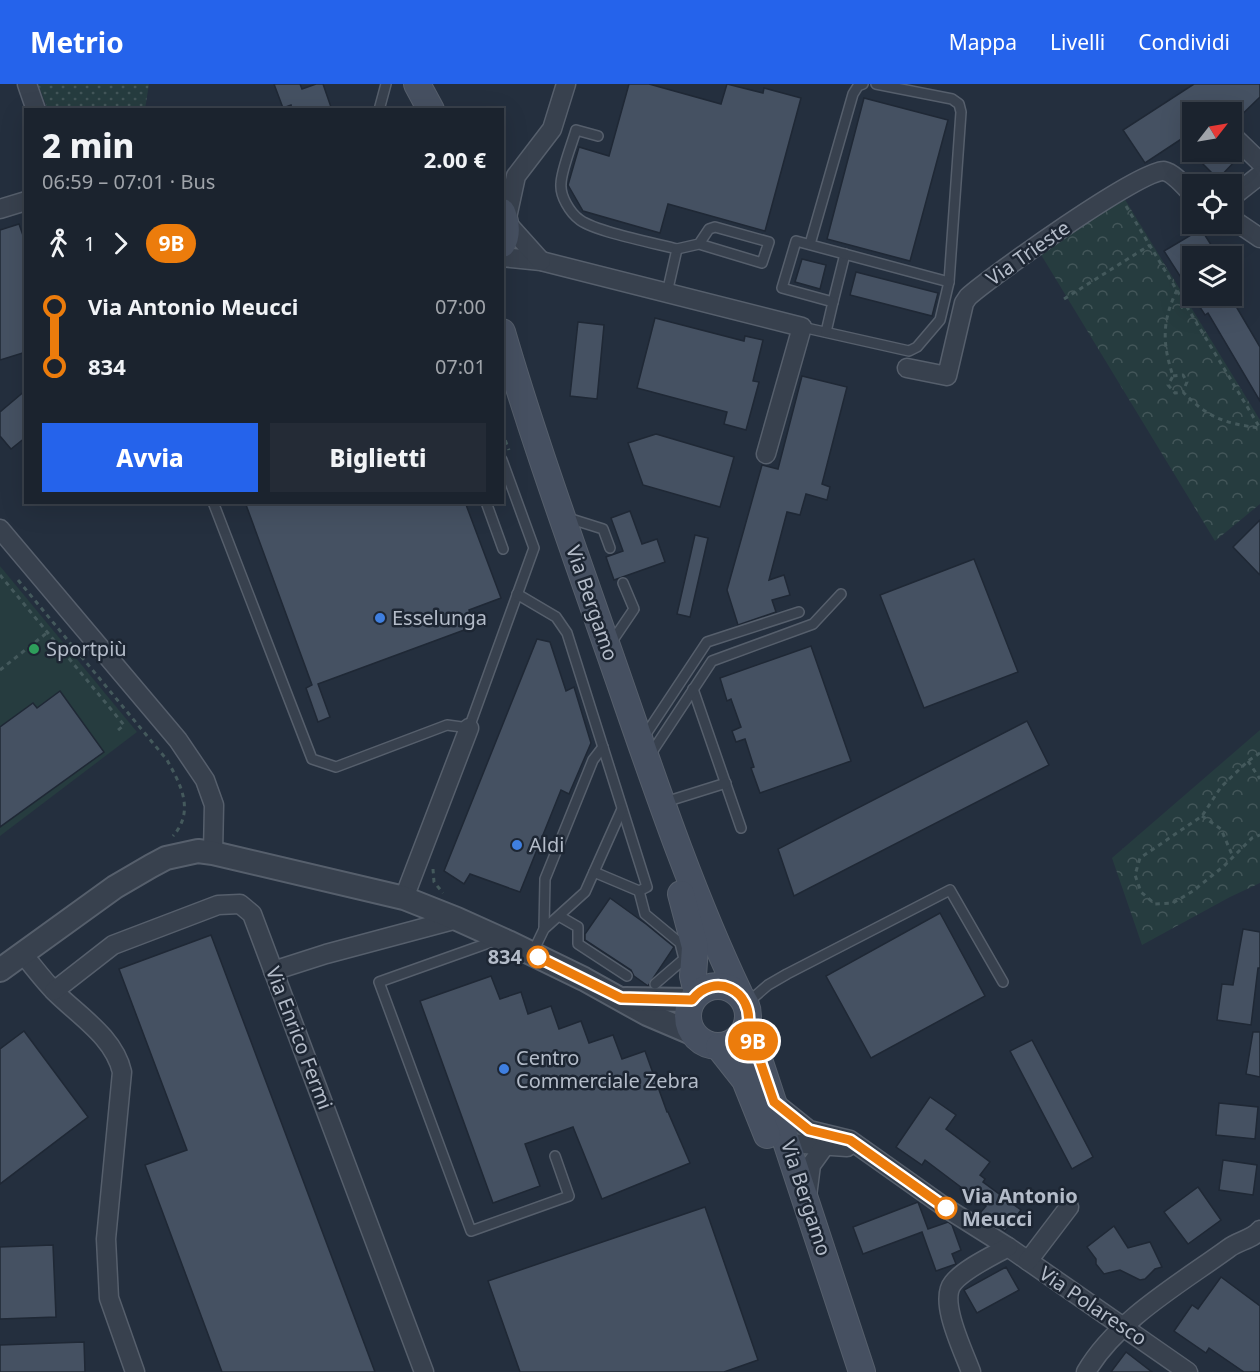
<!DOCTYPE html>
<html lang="it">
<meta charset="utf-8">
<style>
body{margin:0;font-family:"Noto Sans",sans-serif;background:#242b36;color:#f1f3f6;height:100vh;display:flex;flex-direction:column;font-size:22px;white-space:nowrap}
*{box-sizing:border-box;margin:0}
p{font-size:20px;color:#a0a4aa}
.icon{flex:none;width:33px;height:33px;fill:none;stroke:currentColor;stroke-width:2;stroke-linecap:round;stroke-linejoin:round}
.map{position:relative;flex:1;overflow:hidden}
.side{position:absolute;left:24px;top:24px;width:480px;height:396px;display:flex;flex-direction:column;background:#1b232e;border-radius:0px;box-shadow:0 6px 24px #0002,0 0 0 2px #39404a}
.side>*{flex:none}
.badge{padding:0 12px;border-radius:20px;font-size:21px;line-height:39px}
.needle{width:39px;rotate:59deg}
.tools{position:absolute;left:1182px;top:18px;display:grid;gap:12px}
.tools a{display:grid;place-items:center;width:60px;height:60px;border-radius:0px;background:#1b232e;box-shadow:0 6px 24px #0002,0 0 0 2px #39404a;font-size:30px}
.map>.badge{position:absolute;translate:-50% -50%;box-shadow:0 0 0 3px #fff}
.legs{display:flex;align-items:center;gap:9px;height:66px;padding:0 18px;font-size:20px}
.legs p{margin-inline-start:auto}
.head{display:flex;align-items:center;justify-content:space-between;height:102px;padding:0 18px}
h1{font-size:33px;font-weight:800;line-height:45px}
.primary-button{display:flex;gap:12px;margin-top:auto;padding:12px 18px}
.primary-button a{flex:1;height:69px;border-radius:0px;background:#2563eb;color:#fff;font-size:24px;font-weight:800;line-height:69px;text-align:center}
.primary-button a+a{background:#242b36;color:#f1f3f6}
ul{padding:0 18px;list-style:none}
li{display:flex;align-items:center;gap:21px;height:60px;font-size:22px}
li i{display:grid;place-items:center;width:9px;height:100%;margin:0 8px;background:currentColor}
li i::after{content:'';width:15px;height:15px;margin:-8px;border:4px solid;border-radius:50%;background:#1b232e}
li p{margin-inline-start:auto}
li:first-child i{background:linear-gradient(#0000 50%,currentColor 0)}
li:last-child i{background:linear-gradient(currentColor 50%,#0000 0)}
header{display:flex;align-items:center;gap:36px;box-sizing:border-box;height:84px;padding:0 30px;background:#2563eb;color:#fff}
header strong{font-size:28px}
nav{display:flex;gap:33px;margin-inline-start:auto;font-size:21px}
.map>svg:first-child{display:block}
.grass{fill:url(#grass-dots)}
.park{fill:url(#park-crowns)}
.garden{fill:#263c3f}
.building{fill:#455162;stroke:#1f2835;stroke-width:1.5}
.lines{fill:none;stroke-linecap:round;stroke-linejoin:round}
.service-casing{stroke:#565f6c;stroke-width:12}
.minor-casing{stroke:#565f6c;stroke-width:21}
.tertiary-casing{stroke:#565f6c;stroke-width:26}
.secondary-casing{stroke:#565f6c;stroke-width:28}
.path{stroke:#44595c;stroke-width:3;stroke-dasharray:4.5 4.5;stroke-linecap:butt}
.service{stroke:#38414e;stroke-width:9}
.minor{stroke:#38414e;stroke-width:18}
.tertiary{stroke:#38414e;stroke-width:22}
.secondary{stroke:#465061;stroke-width:26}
.line-1-casing{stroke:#fff;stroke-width:14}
.line-1{stroke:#ec7c0c;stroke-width:9}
.shop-dot{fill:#3f7fe0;stroke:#1d2633;stroke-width:2}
.leisure-dot{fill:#2e9e5b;stroke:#1d2633;stroke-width:2}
.stop-1-dot{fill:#fff;stroke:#ec7c0c;stroke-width:3}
.labels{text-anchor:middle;stroke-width:5;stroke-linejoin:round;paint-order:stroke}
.street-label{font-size:20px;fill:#b4bcc9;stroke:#1d2633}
.poi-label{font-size:20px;fill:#b4bcc9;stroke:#1d2633;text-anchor:start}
.stop-label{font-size:20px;font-weight:bold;fill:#b4bcc9;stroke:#1d2633;text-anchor:end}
</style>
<header>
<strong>Metrio</strong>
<nav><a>Mappa</a><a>Livelli</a><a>Condividi</a></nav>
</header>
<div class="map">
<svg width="1260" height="1288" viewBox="0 0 1260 1288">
<defs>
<pattern id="grass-dots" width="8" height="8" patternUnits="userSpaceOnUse" patternTransform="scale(1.5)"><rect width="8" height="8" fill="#263c3f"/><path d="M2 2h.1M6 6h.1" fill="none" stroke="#435659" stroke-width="1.8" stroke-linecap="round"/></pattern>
<pattern id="park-crowns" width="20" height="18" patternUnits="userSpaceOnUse" patternTransform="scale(1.5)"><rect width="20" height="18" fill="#263c3f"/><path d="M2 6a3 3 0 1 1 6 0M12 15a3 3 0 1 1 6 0" fill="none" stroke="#435659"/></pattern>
</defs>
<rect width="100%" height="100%" fill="#242f3e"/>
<path class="grass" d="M38,0H149L145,25L48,26Z"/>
<g class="park">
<path d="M1124,114L1260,336V420L1215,457L1040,169Z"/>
<path d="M1260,646V799L1230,813L1142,861L1112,774Z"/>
</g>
<path class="garden" d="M0,482L137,648L0,752Z"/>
<g class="building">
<path d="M274,0H300L302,5L316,0H323L332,26H292L291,21L283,24Z"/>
<path d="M629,0H649L721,20L727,0L763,9L764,4L801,14L765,147L668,120L660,149L583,127L568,101L579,63L609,72Z"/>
<path d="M1194,0H1260V13L1232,40V28H1192V48L1145,79L1123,46Z"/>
<path d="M864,14L948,36L910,177L827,155Z"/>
<path d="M1211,68H1227L1236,76L1218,95L1201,78Z"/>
<path d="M19,140L26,160V268L0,276V146Z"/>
<path d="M1201,145L1215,167L1206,172H1192V212H1230L1260,263V317L1208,229L1205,231L1164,167Z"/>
<path d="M802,175L826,181L820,205L795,198Z"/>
<path d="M856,188L938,209L932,232L850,211Z"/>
<path d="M655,234L744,257L745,252L763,256L753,297L759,298L746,346L724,340L727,328L637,304Z"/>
<path d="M578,238L604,241L597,315L570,312Z"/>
<path d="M802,292L847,303L822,400L830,403L827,416L806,410L800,431L787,428L769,496L784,491L790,511L772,516L776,528L738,541L727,506L762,381L778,385Z"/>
<path d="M26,306V353L11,365L0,352V328Z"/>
<path d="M656,350L734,373L720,423L643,401L628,359Z"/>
<path d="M245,418H465L501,514L469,526L475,542L318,600L330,633L318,638L306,604L312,601Z"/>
<path d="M630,427L642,460L657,455L665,478L614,496L606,473L623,467L611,434Z"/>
<path d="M1260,436V491L1233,463Z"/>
<path d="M695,451L708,454L690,533L677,530Z"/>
<path d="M974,475L1018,588L924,624L880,511Z"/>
<path d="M537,555L550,558L566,607L574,603L591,659L569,710L561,706L520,808L470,790L464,800L444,787Z"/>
<path d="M811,562L851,677L760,709L751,684L754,683L745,655L736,658L732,647L741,643L731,615L727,617L720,594Z"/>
<path d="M60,607L104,668L0,743V643L33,619L37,624Z"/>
<path d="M1027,637L1049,681L794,812L778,765Z"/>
<path d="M610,814L646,840L674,863L648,902L634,892L631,886L585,856V850Z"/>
<path d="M940,829L985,912L871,974L826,892Z"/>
<path d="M1243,845L1260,848V884H1258L1251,941L1217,936L1222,900L1233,901Z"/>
<path d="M211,851L375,1288H222L145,1081L187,1066L119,885Z"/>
<path d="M491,892L500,915L521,908L528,930L551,922L559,945L581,937L589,959L613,951L622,975L645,967L667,1028H668L690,1079L602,1115L573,1043L525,1060L540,1102L493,1119L420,917Z"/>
<path d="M24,947L88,1033L0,1100V965Z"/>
<path d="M1253,948H1260V993L1246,990Z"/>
<path d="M1032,956L1093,1073L1072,1085L1010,967Z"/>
<path d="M930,1013L956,1031L946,1045L990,1078L980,1091L985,1095L983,1098L1021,1126L1005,1147L980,1129L986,1122L925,1076L922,1081L896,1063Z"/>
<path d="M1219,1019L1258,1023L1255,1055L1216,1051Z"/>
<path d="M1223,1076L1257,1081L1253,1111L1219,1106Z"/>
<path d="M1198,1103L1221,1136L1188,1160L1164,1128Z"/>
<path d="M918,1118L928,1145L948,1138L952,1141L961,1166L952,1170L956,1180L936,1187L922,1148L863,1170L853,1143Z"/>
<path d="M705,1123L758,1276L724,1288H520L488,1197Z"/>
<path d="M1114,1142L1128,1164L1150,1158L1162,1183L1155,1185L1145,1195L1140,1196L1120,1186L1104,1190L1096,1180V1175L1087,1163Z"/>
<path d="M53,1161L56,1233L0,1235V1163Z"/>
<path d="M1006,1183L1019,1206L977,1229L964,1206Z"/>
<path d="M1221,1193L1260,1222V1288H1244L1209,1264L1206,1269L1174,1247L1192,1221L1198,1225Z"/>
<path d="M84,1258L85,1288H0V1261Z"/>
<path d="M1126,1268L1152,1288H1111Z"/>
</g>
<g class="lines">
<defs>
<g id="service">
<path d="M379,26L386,0"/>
<path d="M598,52L576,46C572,60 561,87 561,100C560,112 570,129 580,136C597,148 654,159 677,165L667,209"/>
<path d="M810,160L853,10L858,2L863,0"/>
<path d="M677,165L699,160L762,179L769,158L715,143L709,145L699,160"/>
<path d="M833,218L845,170"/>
<path d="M802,243L909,267L917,263L940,236L949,198L961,28L959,20L952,15L876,0"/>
<path d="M826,248L833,218L782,204L796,157L949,198"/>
<path d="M213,418L312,675L336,683L447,641L469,644L534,464L502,376"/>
<path d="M486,418L503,465"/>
<path d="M568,434L603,445L610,464"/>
<path d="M517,510L556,533L567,549L647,803L639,807L594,788"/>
<path d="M611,559L634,525L623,499"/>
<path d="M693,605L741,744"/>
<path d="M644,653L707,558L799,528"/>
<path d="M650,671L712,577L813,540L841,510"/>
<path d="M662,719L726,699"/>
<path d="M639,807L645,830L680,859L684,875L655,900"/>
<path d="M559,832L578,843V860L627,892"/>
<path d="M544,845L545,795L593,676L603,663"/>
<path d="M497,856L379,898L471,1147L569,1112L555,1072"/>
<path d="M532,870L544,845L585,808L622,725"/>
<path d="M746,920L768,901L787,890L950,806L1003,898"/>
</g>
<g id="minor">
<path d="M27,0L36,26"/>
<path d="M1232,51L1260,78"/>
<path d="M1232,113L1260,91"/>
<path d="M0,125L26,117"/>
<path d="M1232,135L1260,154"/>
<path d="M502,173L541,177L802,243L766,370"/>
<path d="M541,177L506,138L516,92L552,45L566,0"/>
<path d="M907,284L947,292L964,219L968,213C990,193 1144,83 1164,87C1174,89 1185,103 1192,110"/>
<path d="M0,445L178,656L205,696L214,721L213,769"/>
<path d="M404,814L469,644"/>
<path d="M22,869C33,882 43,896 55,908C79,932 114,953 122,988L106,1155L109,1214L135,1288"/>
<path d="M273,887L326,870L457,835"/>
<path d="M54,907L113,861L218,821L240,820L252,830L424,1288"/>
<path d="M774,1018L809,1046L850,1056L946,1124L1008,1163L1188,1288"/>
<path d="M778,1054L788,1059L847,1063"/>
<path d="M807,1112L811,1081L824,1063"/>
<path d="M1028,1177L1069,1123"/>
<path d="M971,1288C964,1268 938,1217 953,1199C964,1185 992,1172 1008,1163"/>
<path d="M1086,1288C1116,1236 1181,1199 1229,1164C1238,1157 1253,1155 1260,1146"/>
</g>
<g id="tertiary">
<path d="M0,886L115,803L151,782L166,774L198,767L213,769L404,814L457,835L508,858L584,895L647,930L694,950"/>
<path d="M625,915L692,916"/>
</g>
<g id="secondary">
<path d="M417,0L431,26"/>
<path d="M502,128C506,138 508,150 502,160"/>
<path d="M502,248C533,354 571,458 607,562C648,679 686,797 739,909"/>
<path d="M681,810L695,863L693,892L697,909"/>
<circle cx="718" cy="932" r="30"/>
<path d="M748,942L862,1288"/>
<path d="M719,963L745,996L767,1051"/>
</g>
</defs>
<use href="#service" class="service-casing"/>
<use href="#minor" class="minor-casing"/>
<use href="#tertiary" class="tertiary-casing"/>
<use href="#secondary" class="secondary-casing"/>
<g class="path">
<path d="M1126,122L1260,344"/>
<path d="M1177,206C1162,237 1162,259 1173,292L1168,301L1175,309L1183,308C1208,334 1224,339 1259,344"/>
<path d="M1064,215L1150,161"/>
<path d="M1173,292L1183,291L1187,298L1183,307"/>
<path d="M502,348L509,366"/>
<path d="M0,491L124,641L115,649"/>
<path d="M18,496L167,676C181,701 195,727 173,752"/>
<path d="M0,586L48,548"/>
<path d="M1260,669L1248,677L1221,703L1202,732L1140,774L1135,791L1141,808L1155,820L1173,819L1193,807L1224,782L1252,754L1260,751"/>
<path d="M1248,677L1260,695"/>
<path d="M1202,732L1221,745L1233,773"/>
<path d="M433,785L434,798L443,809"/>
</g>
<use href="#service" class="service"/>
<use href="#minor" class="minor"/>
<use href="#tertiary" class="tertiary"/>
<use href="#secondary" class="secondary"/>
</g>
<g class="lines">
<defs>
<path id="line-1" d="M538,873L621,914L692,916C714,887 754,906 748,942L774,1018L809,1046L850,1056L946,1124"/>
</defs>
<use href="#line-1" class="line-1-casing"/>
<use href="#line-1" class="line-1"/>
</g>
<g class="shop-dot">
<circle cx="380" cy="534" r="6"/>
<circle cx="517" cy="761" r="6"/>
<circle cx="504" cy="985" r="6"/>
</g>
<circle class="leisure-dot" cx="34" cy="565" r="6"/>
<g class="stop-1-dot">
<circle cx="538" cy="873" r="10"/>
<circle cx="946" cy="1124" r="10"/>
</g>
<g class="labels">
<g class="street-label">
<text transform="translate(1028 169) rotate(-35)" y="7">Via Trieste</text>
<text transform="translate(592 519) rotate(71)" y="7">Via Bergamo</text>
<text transform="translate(299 954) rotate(69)" y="7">Via Enrico Fermi</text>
<text transform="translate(806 1114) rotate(72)" y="7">Via Bergamo</text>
<text transform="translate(1093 1222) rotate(34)" y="7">Via Polaresco</text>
</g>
<g class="poi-label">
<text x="392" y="541">Esselunga</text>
<text x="46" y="572">Sportpiù</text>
<text x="529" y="768">Aldi</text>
<text x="516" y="981">Centro<tspan x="516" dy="23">Commerciale Zebra</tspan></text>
</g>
<g class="stop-label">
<text x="522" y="880">834</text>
<text x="962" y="1119" text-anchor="start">Via Antonio<tspan x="962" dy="23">Meucci</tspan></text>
</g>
</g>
</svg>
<div class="tools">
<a><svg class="needle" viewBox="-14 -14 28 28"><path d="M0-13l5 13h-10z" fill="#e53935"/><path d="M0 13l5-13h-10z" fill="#a0a4aa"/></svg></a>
<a><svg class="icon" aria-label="locate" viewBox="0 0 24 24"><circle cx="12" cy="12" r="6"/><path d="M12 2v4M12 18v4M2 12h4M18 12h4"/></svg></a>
<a><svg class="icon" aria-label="layers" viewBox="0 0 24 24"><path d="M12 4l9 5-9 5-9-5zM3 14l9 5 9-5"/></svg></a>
</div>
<b class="badge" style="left:753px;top:957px;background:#ec7c0c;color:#fff">9B</b>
<section class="side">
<div class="head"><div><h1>2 min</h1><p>06:59 – 07:01 · Bus</p></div><b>2.00 €</b></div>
<div class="legs"><svg class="icon" aria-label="walk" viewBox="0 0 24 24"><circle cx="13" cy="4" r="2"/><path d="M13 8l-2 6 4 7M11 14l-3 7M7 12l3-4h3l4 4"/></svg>1<svg class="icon" aria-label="forward" viewBox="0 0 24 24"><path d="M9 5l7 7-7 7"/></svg><b class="badge" style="background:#ec7c0c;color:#fff">9B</b></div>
<ul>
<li><i style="color:#ec7c0c"></i><b>Via Antonio Meucci</b><p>07:00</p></li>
<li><i style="color:#ec7c0c"></i><b>834</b><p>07:01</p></li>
</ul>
<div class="primary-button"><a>Avvia</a><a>Biglietti</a></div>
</section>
</div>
